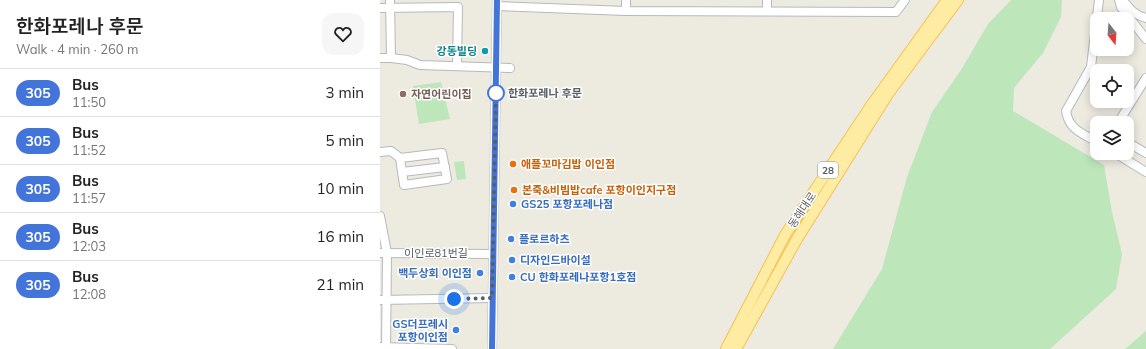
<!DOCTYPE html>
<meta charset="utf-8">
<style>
body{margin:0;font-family:Mulish,"Noto Sans KR",sans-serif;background:#f6f6f6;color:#222;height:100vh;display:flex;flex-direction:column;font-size:15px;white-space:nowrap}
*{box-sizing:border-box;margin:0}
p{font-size:13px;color:#767676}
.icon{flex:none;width:22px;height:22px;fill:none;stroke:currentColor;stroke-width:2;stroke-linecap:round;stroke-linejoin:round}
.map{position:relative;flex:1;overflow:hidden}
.sheet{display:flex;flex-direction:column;background:#fff;width:380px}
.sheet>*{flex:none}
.badge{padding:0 8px;border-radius:13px;font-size:14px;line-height:26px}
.needle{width:26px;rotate:163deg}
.buttons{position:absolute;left:710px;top:12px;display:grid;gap:8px}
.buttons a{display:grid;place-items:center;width:44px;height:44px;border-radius:8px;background:#fff;box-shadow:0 2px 10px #0003;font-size:20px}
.you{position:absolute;width:20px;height:20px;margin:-10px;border:3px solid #fff;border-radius:50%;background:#1a73e8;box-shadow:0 0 0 6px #1a73e833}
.map>.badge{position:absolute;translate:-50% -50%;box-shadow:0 0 0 2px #fff}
.round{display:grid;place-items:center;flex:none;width:42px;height:42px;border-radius:12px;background:#f6f6f6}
.headline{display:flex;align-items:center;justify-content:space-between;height:68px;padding:0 16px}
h1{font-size:19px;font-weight:600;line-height:30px}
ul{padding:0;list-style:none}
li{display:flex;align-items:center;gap:12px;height:48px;padding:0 16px;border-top:1px solid #e0e0e0}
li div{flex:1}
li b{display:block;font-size:15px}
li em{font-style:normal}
li .badge{min-width:44px;font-weight:700;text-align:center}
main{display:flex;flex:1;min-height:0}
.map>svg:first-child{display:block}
.green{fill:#bde6bb}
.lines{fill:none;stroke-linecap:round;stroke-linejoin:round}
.minor-casing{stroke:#b6b9be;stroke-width:10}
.major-casing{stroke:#f7c04f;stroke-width:12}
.minor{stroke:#fff;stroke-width:8}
.major{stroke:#ffeca3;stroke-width:10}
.line-casing{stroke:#fff;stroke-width:9}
.line{stroke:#4374d9;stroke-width:6}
.walk{stroke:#595e62;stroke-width:4;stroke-dasharray:0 7.2}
.culture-dot{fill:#0f9aa8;stroke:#fff;stroke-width:1.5}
.stop-dot{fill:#fff;stroke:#4374d9;stroke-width:2}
.education-dot{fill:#8d6e63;stroke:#fff;stroke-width:1.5}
.food-dot{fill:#e8710a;stroke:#fff;stroke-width:1.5}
.shop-dot{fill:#3f7fe0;stroke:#fff;stroke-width:1.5}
.labels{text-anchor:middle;stroke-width:3;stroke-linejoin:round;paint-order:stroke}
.shield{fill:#fff;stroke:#8b8e91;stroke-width:1}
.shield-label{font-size:10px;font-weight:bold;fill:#595e62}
.culture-label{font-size:11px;font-weight:bold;fill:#0d838f;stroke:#fff;text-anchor:end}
.stop-label{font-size:11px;font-weight:bold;fill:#595e62;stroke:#fff;text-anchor:start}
.education-label{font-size:11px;font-weight:bold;fill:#785e54;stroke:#fff;text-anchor:start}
.food-label{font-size:11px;font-weight:bold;fill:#c56008;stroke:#fff;text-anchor:start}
.shop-label{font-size:11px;font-weight:bold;fill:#366cbe;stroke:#fff;text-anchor:start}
.street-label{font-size:11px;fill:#595e62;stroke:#fff}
</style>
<main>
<section class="sheet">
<div class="headline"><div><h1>한화포레나 후문</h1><p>Walk · 4 min · 260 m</p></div><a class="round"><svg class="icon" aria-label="heart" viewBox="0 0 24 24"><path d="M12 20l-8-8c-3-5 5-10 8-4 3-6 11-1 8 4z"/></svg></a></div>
<ul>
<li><span class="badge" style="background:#4374d9;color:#fff">305</span><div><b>Bus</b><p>11:50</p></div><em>3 min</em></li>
<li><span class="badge" style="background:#4374d9;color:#fff">305</span><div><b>Bus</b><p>11:52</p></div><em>5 min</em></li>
<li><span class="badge" style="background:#4374d9;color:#fff">305</span><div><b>Bus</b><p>11:57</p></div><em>10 min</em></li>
<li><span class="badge" style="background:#4374d9;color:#fff">305</span><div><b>Bus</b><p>12:03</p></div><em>16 min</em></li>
<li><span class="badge" style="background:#4374d9;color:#fff">305</span><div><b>Bus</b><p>12:08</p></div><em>21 min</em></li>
</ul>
</section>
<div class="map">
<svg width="766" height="349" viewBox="0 0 766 349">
<rect width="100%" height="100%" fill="#edeae0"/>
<g class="green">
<path d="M631,0H682L681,17L663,53L634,88L633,111L724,165L732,212L742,254L736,289L670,349H453L502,269L527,177L552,112L581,70L608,24Z"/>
<path d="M61,82L70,119L39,124L33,86Z"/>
<path d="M84,161L86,179L77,180L74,162Z"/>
<path d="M766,331V349H745Z"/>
</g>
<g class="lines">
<defs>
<g id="minor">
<path d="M246,0V11"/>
<path d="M739,0L741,7L766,39"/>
<path d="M743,0C749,9 755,15 766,18"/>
<path d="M117,6L246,11L516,12L525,0"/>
<path d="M0,8L78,7L77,66"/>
<path d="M387,11V0"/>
<path d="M0,58H11L10,0"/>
<path d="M11,58L27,60L40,65L130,68"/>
<path d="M738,123L766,78"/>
<path d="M717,142C702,133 689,130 686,111L711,67L719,0"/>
<path d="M747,142L766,153"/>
<path d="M0,152L11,151L20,158L24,185L67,179L62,153L20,158"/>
<path d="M735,153L766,172"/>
<path d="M22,172L65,167"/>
<path d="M0,216L7,253L6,349"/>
<path d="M0,253L112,254"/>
<path d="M0,300L112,298"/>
<path d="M0,347L72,349"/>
<path d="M112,349L117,0"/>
</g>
<g id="major">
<path d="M346,349L405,235L490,107L567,0"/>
<path d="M356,349L417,239L508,94L578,0"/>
</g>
</defs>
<use href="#minor" class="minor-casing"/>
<use href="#major" class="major-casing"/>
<use href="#minor" class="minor"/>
<use href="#major" class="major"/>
</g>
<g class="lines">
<defs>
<path id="line" d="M112,349L117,0"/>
</defs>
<use href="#line" class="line-casing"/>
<use href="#line" class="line"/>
<path class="walk" d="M74,299L112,298L116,93"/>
</g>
<circle class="culture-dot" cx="105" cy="51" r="4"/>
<circle class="stop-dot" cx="116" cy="93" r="8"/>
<circle class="education-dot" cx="23" cy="94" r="4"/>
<g class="food-dot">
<circle cx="133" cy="164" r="4"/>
<circle cx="134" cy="190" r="4"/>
</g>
<g class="shop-dot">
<circle cx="133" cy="204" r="4"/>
<circle cx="131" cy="239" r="4"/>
<circle cx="132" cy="260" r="4"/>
<circle cx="100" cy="273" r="4"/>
<circle cx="132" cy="277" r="4"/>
<circle cx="76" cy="330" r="4"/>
</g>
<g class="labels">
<rect class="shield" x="438" y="162" width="20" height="16" rx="3"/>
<g class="shield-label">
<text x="448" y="174">28</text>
</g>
<g class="culture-label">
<text x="97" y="55">강동빌딩</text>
</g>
<g class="stop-label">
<text x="128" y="97">한화포레나 후문</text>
</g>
<g class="education-label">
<text x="31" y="98">자연어린이집</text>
</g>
<g class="food-label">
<text x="141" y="168">애플꼬마김밥 이인점</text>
<text x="142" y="194">본죽&amp;비빔밥cafe 포항이인지구점</text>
</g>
<g class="shop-label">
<text x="141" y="208">GS25 포항포레나점</text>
<text x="139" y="243">플로르하츠</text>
<text x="140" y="264">디자인드바이설</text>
<text x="92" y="277" text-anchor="end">백두상회 이인점</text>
<text x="140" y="281">CU 한화포레나포항1호점</text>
<text x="68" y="328" text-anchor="end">GS더프레시<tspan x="68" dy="13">포항이인점</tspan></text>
</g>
<g class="street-label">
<text transform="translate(422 210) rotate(-56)" y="4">동해대로</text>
<text x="56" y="257">이인로81번길</text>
</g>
</g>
</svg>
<div class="buttons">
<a><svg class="needle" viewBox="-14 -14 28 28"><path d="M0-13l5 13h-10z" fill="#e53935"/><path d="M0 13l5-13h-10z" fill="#767676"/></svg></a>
<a><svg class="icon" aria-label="locate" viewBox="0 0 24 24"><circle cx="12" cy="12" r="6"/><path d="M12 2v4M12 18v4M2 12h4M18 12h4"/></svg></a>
<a><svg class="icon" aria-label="layers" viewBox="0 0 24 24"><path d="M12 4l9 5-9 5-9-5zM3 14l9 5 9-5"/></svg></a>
</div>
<div class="you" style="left:74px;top:299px"></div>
</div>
</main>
